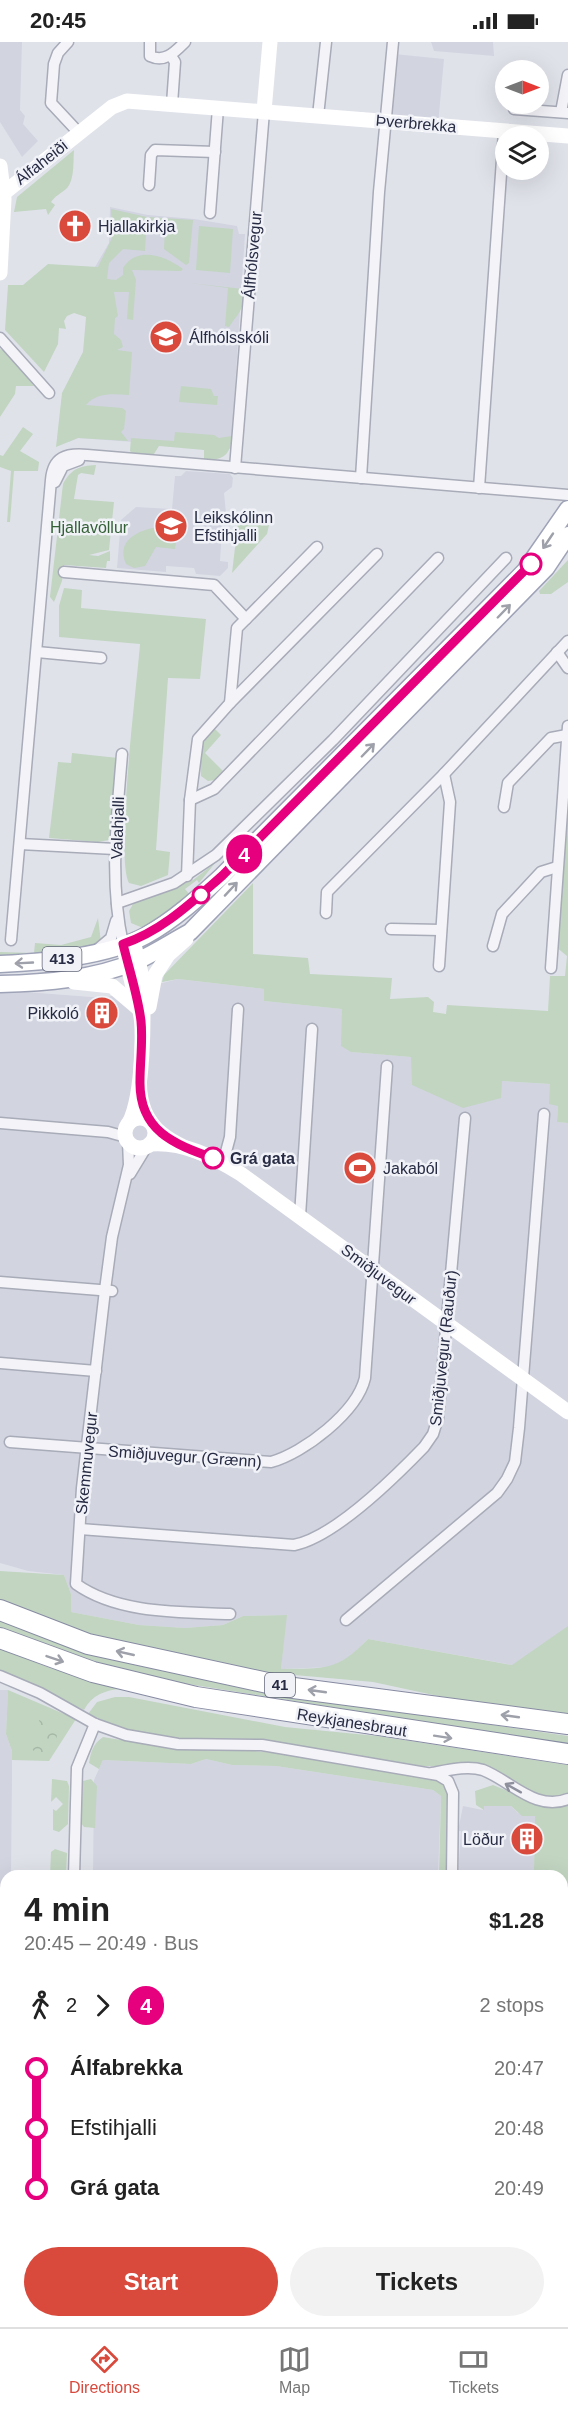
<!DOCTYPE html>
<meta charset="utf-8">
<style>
body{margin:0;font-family:Helvetica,sans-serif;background:#f2f2f2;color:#222;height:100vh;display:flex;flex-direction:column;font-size:22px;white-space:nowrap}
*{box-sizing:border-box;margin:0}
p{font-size:20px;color:#767676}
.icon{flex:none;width:33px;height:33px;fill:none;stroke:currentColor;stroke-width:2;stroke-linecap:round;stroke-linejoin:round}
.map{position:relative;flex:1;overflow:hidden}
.details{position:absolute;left:0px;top:1828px;width:568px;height:458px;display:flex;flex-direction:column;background:#fff;border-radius:18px 18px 0 0;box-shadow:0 6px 24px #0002}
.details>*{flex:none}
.badge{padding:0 12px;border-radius:20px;font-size:21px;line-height:39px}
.needle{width:39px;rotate:90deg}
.tools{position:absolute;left:495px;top:18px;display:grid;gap:12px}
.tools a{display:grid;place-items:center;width:54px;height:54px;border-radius:50%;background:#fff;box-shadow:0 6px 24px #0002;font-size:30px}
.map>.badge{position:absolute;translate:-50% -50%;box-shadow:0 0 0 3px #fff}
.legs{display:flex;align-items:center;gap:9px;height:66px;padding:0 24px;font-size:20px}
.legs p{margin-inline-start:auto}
.overview{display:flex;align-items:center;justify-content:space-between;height:102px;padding:0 24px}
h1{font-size:33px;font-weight:800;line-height:45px}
.cta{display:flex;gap:12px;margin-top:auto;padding:12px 24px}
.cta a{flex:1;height:69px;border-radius:36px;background:#d9493c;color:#fff;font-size:24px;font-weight:800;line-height:69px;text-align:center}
.cta a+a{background:#f2f2f2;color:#222}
ul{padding:0 24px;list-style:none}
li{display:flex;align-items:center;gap:21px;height:60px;font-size:22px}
li i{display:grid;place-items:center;width:9px;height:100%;margin:0 8px;background:currentColor}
li i::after{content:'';width:15px;height:15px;margin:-8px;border:4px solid;border-radius:50%;background:#fff}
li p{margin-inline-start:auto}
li:first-child i{background:linear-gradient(#0000 50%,currentColor 0)}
li:last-child i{background:linear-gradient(currentColor 50%,#0000 0)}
.status{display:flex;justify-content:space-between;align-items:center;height:42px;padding:0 30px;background:#fff;direction:ltr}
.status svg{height:16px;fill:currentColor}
.menu{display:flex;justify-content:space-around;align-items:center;height:84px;border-top:2px solid #e0e0e0;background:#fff;font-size:16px;color:#767676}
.menu a{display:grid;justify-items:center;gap:3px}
.menu .current{color:#d9493c}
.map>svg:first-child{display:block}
.built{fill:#d2d4e0}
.green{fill:#c1d5c1}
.forest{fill:url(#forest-crowns)}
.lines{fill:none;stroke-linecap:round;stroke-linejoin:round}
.street-casing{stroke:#a8abb8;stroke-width:13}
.primary-casing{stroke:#9fa3b7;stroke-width:19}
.highway-casing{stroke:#878ba2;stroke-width:22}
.street{stroke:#f4f4f8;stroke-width:10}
.secondary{stroke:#fff;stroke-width:15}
.primary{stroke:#fff;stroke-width:16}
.highway{stroke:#fff;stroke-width:20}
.oneway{stroke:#9ea0aa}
.oneway2{stroke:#8e909e}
.line-1-casing{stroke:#fff;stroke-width:14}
.line-1{stroke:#e6007e;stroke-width:9}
.stop-1-dot{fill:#fff;stroke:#e6007e;stroke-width:3}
.labels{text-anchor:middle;stroke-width:5;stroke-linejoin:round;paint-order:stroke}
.shield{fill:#f0f2f8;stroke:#636779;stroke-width:1.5}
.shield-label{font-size:15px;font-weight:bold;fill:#272b43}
.street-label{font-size:16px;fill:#272b43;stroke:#f0f2f8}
.poi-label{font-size:16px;fill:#272b43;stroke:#f0f2f8;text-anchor:start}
.park-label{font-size:16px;fill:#346036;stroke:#f0f2f8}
.stop-label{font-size:16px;font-weight:bold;fill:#272b43;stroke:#f0f2f8;text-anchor:start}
</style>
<div class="status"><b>20:45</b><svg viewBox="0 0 49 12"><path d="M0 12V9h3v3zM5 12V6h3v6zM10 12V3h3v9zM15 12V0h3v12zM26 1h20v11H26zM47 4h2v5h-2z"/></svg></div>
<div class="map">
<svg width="568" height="2285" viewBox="0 0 568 2285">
<defs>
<pattern id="forest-crowns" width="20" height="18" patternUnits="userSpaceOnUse" patternTransform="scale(1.5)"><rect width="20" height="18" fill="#c1d5c1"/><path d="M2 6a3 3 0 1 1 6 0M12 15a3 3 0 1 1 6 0" fill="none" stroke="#a6b7a7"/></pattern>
</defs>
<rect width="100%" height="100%" fill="#e0e2ea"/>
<g class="built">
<path d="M0,0H22L20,68L25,74L23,82L38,99L22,115L0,80Z"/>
<path d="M431,0H493L494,14L434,9Z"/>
<path d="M394,12L444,17L438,83L388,78Z"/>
<path d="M110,165L148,173L194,177L237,184L239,192H245L231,407L78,396L69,400L92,313L95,225L109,201Z"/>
<path d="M186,429L230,432L233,436L232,445L224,451L226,471L223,472L220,519L228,520V526L220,534L196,532L194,526L166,524V530L117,526L121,478L136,465L172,467L175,434H181Z"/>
<path d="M178,937L265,947L264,959L343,967L351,1010L411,1015L502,1039L550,1042L558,1064L557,1080L568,1081V1633L368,1597L352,1613L332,1625L281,1627L286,1573L243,1574L223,1583L185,1586L139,1583L71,1570V1552L64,1533L28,1529L0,1521V948L104,956Z"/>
<path d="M0,1648H8L6,1692L12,1709V1733L11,1834H6V1874H0Z"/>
<path d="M206,1717L232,1723L276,1724L433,1748L441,1754L438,1834H93L94,1738L103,1718L191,1722Z"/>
<path d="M463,1764L483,1768V1764H511L518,1771L535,1774L534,1828H531V1834H458L461,1789H458Z"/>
</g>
<g class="green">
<path d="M74,108C73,120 75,139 66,147C60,152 55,154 51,160L55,163L48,173L46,167L14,170L17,155Z"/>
<path d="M111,167L147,175L145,209L123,207L109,221L107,237L116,238L123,233V226C137,203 166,214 183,227L181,229L132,228L136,238L133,278L127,277L129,250H114L118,274L115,276L114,292L121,298L123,305L117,308L132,310L129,353C114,352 97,350 86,363L122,366L126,369L124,387L121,390L128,399L78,396L56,405L62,351L83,310L86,275L74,271L67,274L64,279L66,287L59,286L58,302L44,330L5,288L8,243H23L48,222L98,225L112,196Z"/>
<path d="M149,175L193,178L189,221L186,223L164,207L165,185L153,184Z"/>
<path d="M199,184L233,187L230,231L196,228Z"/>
<path d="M190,241L243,247C245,267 240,269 229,285L225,284L228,246Z"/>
<path d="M0,307L7,310L34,344H16L15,352L0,375Z"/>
<path d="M181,344L211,347L214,354H218L217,363L179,360Z"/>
<path d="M23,385L33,392L20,409L39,420L38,429H14L10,480H7L11,429L0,425V413L3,414Z"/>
<path d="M175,390L214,393L219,396L232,394C231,412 223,420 204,417V408L159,404L152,415L134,414L130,409L131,396L174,399Z"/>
<path d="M96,423L94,433L81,431L78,433L74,457L114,460L109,508L89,513L98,514L110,509V519H107L106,526L64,523L62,539L54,560L50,555L63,442C71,427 79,424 96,423Z"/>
<path d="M238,480L269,483L267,492L232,531Z"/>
<path d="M168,483L178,484L175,507L156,505L145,524L134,526L126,522C114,494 146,486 168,483Z"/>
<path d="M568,518V540L551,552H540L539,549Z"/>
<path d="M64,546L82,548L81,566L206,577L200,637L168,636L156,808L170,810L168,833L141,844L129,841C115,816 137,642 140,602L59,595V564Z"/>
<path d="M214,686L221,693L205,711L223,729L215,738L208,739L201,734C200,718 200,697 214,686Z"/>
<path d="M72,711L118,716L109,798L98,800L49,796L58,720L71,721Z"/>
<path d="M568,739V1081L557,1080L558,1064L549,1062L550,1042L502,1039L501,1056L463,1066L412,1043L411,1015L351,1010L341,1004L342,967L264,959V947L178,937L162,940L164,933L253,841V912L308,916L310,932L392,936L390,957L428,955L434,960L433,970L446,972L447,963L548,969L550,934H565L567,914L556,905Z"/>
<path d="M215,821L199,841L197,838L185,847L190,853L143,886L131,881L129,869L133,862L193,838Z"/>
<path d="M98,876L101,900L95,905L0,918V910L34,911L35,901L61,903L91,895Z"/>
<path d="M0,1529L64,1533L71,1552V1570L139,1583L185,1586L223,1583L243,1574L287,1573L281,1627C325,1626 336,1630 368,1597L512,1623L568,1584V1673L438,1654L373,1640L272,1631L132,1605L69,1587L0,1560Z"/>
<path d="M0,1579L53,1598L431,1674L568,1694V1703L182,1641L106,1623L0,1586Z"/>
<path d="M0,1607L53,1627L121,1647C105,1648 92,1653 84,1668L0,1629Z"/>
<path d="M8,1648L76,1677L49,1719L12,1718V1709L6,1692Z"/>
<path d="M115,1655H129L285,1685L377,1694L568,1723V1753L546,1756L456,1724H422L260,1697L166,1696L124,1687L88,1672L97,1660Z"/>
<path d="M103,1695L169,1706L234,1707L285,1712L432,1736L442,1742L447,1751V1834H439L441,1754L433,1748L276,1724L232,1723L206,1717L191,1722L103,1718L99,1727L89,1721C91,1709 93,1702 103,1695Z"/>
<path d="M52,1737L67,1739L69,1744L68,1782L59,1790L53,1788V1767L56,1769L63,1762L56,1755L51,1760Z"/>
<path d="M91,1737L97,1744L95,1786L84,1785L81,1781L83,1739Z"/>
<path d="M493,1743L542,1763L568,1762V1871L563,1879L562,1834H531V1828H534L535,1774H522L511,1764H484V1768L476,1763L475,1749Z"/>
<path d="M55,1807L67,1811L66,1834H50L51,1810Z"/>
<path d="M562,2002L568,2004L563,2009H568V2072L563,2086Z"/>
<path d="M568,2143V2285H533V2280H562V2155Z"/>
<rect x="29" y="2280" width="80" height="5"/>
<rect x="433" y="2280" width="83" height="5"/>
</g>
<path class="forest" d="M23,1655L41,1663L59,1686L55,1701L48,1712H37L32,1707V1703L40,1698C46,1680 35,1672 22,1662Z"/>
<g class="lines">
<defs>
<g id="street">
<path d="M68,0L58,11L54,22L51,61L79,91"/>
<path d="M150,0V14C165,21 175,10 185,0"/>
<path d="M171,14L175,20L172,62"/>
<path d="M514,67L568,71"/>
<path d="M561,70L568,33"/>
<path d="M318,74L326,0"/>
<path d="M149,143L151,113L155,108L215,110"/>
<path d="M210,171L218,66"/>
<path d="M0,296L49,351"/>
<path d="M235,426L264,69"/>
<path d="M361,436L379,150L393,0"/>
<path d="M55,440L63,424L79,418"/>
<path d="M479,446L504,89"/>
<path d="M64,530L214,543L246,577L237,586L230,661L198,697L190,758L187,834"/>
<path d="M246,577L317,505"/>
<path d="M37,610L101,616"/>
<path d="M557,610L568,626"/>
<path d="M230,661L377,512"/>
<path d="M122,712C117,775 109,840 123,902"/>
<path d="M190,758L214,747L438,516"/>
<path d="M504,765L508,741L551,696L567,693"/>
<path d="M20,802L115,807"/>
<path d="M117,861L174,841L216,813L333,698L506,516"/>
<path d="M326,871L327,850L444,732L568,599"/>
<path d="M391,887L441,888"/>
<path d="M11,898L51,438C53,415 66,411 87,413L568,453"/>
<path d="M493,904L502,872L541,830L557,825"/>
<path d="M98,907L111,896L116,879"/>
<path d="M439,924L450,760L444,732"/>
<path d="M551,926L568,684"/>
<path d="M0,1081L108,1090L126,1095"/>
<path d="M128,1099L129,1123L112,1195L105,1248L82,1446L76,1542C118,1572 180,1570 230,1572"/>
<path d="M223,1121L230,1095L238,967"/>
<path d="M130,1132L147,1104"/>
<path d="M300,1174L312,987"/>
<path d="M0,1240L112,1249"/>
<path d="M0,1321L96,1329"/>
<path d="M10,1400L271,1420C304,1411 357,1370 365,1336L387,1024"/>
<path d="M80,1487L294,1503C335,1495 395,1435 424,1405L433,1392L438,1376L465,1076"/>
<path d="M346,1578L497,1451L507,1437L515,1420L519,1386L544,1072"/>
<path d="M0,1634L40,1651L95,1682L126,1693L178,1702L262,1703L438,1733L448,1739L453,1751L452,1834"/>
<path d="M432,1731C448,1728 468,1723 483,1728C511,1739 536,1770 568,1757"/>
<path d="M74,1834L77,1726L95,1682"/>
<path d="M0,1972H6"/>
<path d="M0,2022L6,2023"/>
<path d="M0,2073H6"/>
<path d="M0,2124H6"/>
<path d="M0,2154L6,2156"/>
<path d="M227,2283V2280"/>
<path d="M379,2285V2280"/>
</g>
<g id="primary">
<path d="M0,922C44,920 106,915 145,894C174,878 198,856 222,834L525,529L568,467"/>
<path d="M0,942C46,941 94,937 137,919C155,911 173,899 190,890L546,526L568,493"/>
</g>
<g id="highway">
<path d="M0,1568L88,1602L286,1645L568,1682"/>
<path d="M0,1596L93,1630L196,1655L568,1712"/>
</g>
</defs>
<use href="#street" class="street-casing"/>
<use href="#primary" class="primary-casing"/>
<use href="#highway" class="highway-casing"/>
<use href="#street" class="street"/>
<g class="secondary">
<path d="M264,69L270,0"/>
<path d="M0,124L4,157L0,231"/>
<path d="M4,151L112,65L127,59L568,94"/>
<path d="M123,902L135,954"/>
<path d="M74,940L112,944L138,966"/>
<path d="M149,965L155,933L168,913L186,897"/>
<circle cx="140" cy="1091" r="15"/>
<path d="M129,1081C144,1053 144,974 142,939C141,926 136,912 133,899"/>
<path d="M150,1102C182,1099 214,1115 241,1132L568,1370"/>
<path d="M562,1884L568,1880"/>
<path d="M0,1889H6"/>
<path d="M562,1909H568"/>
<path d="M562,1923L568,1927"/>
<path d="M562,2121L568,2101"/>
<path d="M117,2280V2285"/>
<path d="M523,2285V2280"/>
</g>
<use href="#primary" class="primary"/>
<use href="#highway" class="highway"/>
</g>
<defs><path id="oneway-shaft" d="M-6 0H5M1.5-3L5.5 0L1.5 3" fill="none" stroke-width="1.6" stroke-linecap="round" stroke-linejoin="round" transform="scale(1.5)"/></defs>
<g class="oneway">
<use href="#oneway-shaft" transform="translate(548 499) rotate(124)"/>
<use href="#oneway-shaft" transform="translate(504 569) rotate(-46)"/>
<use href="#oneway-shaft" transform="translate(368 708) rotate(-46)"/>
<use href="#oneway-shaft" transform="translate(231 847) rotate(-47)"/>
<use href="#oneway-shaft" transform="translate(24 921) rotate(177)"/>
<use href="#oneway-shaft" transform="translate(125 1611) rotate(-167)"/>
<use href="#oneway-shaft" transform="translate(55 1617) rotate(19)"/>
<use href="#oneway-shaft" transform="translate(317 1649) rotate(-172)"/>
<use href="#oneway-shaft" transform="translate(510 1674) rotate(-172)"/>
<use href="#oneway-shaft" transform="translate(443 1695) rotate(9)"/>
</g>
<use class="oneway2" href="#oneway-shaft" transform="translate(513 1746) rotate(-151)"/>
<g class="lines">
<defs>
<path id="line-1" d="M213,1116C174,1102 139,1089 140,1039C140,1020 143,999 141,979C138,954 129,927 123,902C162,889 191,861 222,834L531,522"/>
</defs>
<use href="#line-1" class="line-1-casing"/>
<use href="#line-1" class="line-1"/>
</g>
<defs>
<symbol id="church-disc" viewBox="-11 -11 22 22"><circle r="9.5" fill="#d9493c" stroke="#f0f2f8"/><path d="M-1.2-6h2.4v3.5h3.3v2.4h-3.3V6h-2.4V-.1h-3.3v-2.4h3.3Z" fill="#fff"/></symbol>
<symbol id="school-disc" viewBox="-11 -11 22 22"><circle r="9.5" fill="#d9493c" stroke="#f0f2f8"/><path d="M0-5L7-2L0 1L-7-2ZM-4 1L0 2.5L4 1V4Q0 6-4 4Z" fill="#fff"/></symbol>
<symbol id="building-disc" viewBox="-11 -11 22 22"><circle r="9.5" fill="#d9493c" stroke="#f0f2f8"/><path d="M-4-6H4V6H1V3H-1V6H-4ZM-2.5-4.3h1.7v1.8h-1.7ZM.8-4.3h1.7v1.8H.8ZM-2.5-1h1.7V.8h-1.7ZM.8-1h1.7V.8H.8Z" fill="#fff"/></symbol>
<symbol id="stadium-disc" viewBox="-11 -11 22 22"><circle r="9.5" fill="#d9493c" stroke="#f0f2f8"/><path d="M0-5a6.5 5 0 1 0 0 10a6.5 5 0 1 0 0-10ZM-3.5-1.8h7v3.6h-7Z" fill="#fff"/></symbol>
</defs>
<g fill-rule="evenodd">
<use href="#church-disc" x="56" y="165" width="38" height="38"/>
<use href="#school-disc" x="147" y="276" width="38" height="38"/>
<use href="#school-disc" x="152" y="465" width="38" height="38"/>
<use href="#building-disc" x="83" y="952" width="38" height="38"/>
<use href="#stadium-disc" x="341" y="1107" width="38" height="38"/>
<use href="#building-disc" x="508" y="1778" width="38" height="38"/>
</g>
<g class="stop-1-dot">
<circle cx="531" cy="522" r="10"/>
<circle cx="201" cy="853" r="8"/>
<circle cx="213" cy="1116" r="10"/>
</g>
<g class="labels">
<g class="shield">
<rect x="42.5" y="905" width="39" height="24" rx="4.5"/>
<rect x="265" y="1631" width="30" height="24" rx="4.5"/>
</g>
<g class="shield-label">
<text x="62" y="922">413</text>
<text x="280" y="1648">41</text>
</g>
<g class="street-label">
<text transform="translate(416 81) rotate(5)" y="6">Þverbrekka</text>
<text transform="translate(41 120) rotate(-38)" y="6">Álfaheiði</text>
<text transform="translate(252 213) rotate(-85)" y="6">Álfhólsvegur</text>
<text transform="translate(117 786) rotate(-88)" y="6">Valahjalli</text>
<text transform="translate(379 1232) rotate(37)" y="6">Smiðjuvegur</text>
<text transform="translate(443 1306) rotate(-84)" y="6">Smiðjuvegur (Rauður)</text>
<text transform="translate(185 1414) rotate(4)" y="6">Smiðjuvegur (Grænn)</text>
<text transform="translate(86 1421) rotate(-84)" y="6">Skemmuvegur</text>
<text transform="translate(352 1680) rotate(9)" y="6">Reykjanesbraut</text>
</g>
<g class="poi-label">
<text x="98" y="190">Hjallakirkja</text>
<text x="189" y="301">Álfhólsskóli</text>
<text x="194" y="481">Leikskólinn<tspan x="194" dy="18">Efstihjalli</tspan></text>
<text x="79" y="977" text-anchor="end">Pikkoló</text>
<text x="383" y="1132">Jakaból</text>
<text x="504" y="1803" text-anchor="end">Löður</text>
</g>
<g class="park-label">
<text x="89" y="491">Hjallavöllur</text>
</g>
<g class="stop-label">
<text x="230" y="1122">Grá gata</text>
</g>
</g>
</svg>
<div class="tools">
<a><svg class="needle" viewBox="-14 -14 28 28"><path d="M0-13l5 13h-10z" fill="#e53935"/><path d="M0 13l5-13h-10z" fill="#767676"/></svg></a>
<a><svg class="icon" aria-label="layers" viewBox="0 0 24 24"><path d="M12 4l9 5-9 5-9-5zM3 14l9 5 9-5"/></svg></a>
</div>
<b class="badge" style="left:244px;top:812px;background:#e6007e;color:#fff">4</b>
<section class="details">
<div class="overview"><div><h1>4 min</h1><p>20:45 – 20:49 · Bus</p></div><b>$1.28</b></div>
<div class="legs"><svg class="icon" aria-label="walk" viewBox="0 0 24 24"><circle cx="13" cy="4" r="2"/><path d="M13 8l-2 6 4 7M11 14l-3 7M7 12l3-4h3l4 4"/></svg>2<svg class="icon" aria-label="forward" viewBox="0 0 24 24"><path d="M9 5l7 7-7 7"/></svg><b class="badge" style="background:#e6007e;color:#fff">4</b><p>2 stops</p></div>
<ul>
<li><i style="color:#e6007e"></i><b>Álfabrekka</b><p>20:47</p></li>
<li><i style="color:#e6007e"></i><span>Efstihjalli</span><p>20:48</p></li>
<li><i style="color:#e6007e"></i><b>Grá gata</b><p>20:49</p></li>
</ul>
<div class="cta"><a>Start</a><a>Tickets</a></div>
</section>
</div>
<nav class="menu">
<a class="current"><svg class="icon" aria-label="directions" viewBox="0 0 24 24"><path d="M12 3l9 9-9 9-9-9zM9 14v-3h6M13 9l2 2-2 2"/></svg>Directions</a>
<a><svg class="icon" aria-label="map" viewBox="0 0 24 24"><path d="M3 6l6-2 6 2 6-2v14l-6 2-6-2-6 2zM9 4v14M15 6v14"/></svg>Map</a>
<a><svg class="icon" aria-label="tickets" viewBox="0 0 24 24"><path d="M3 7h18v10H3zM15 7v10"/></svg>Tickets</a>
</nav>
